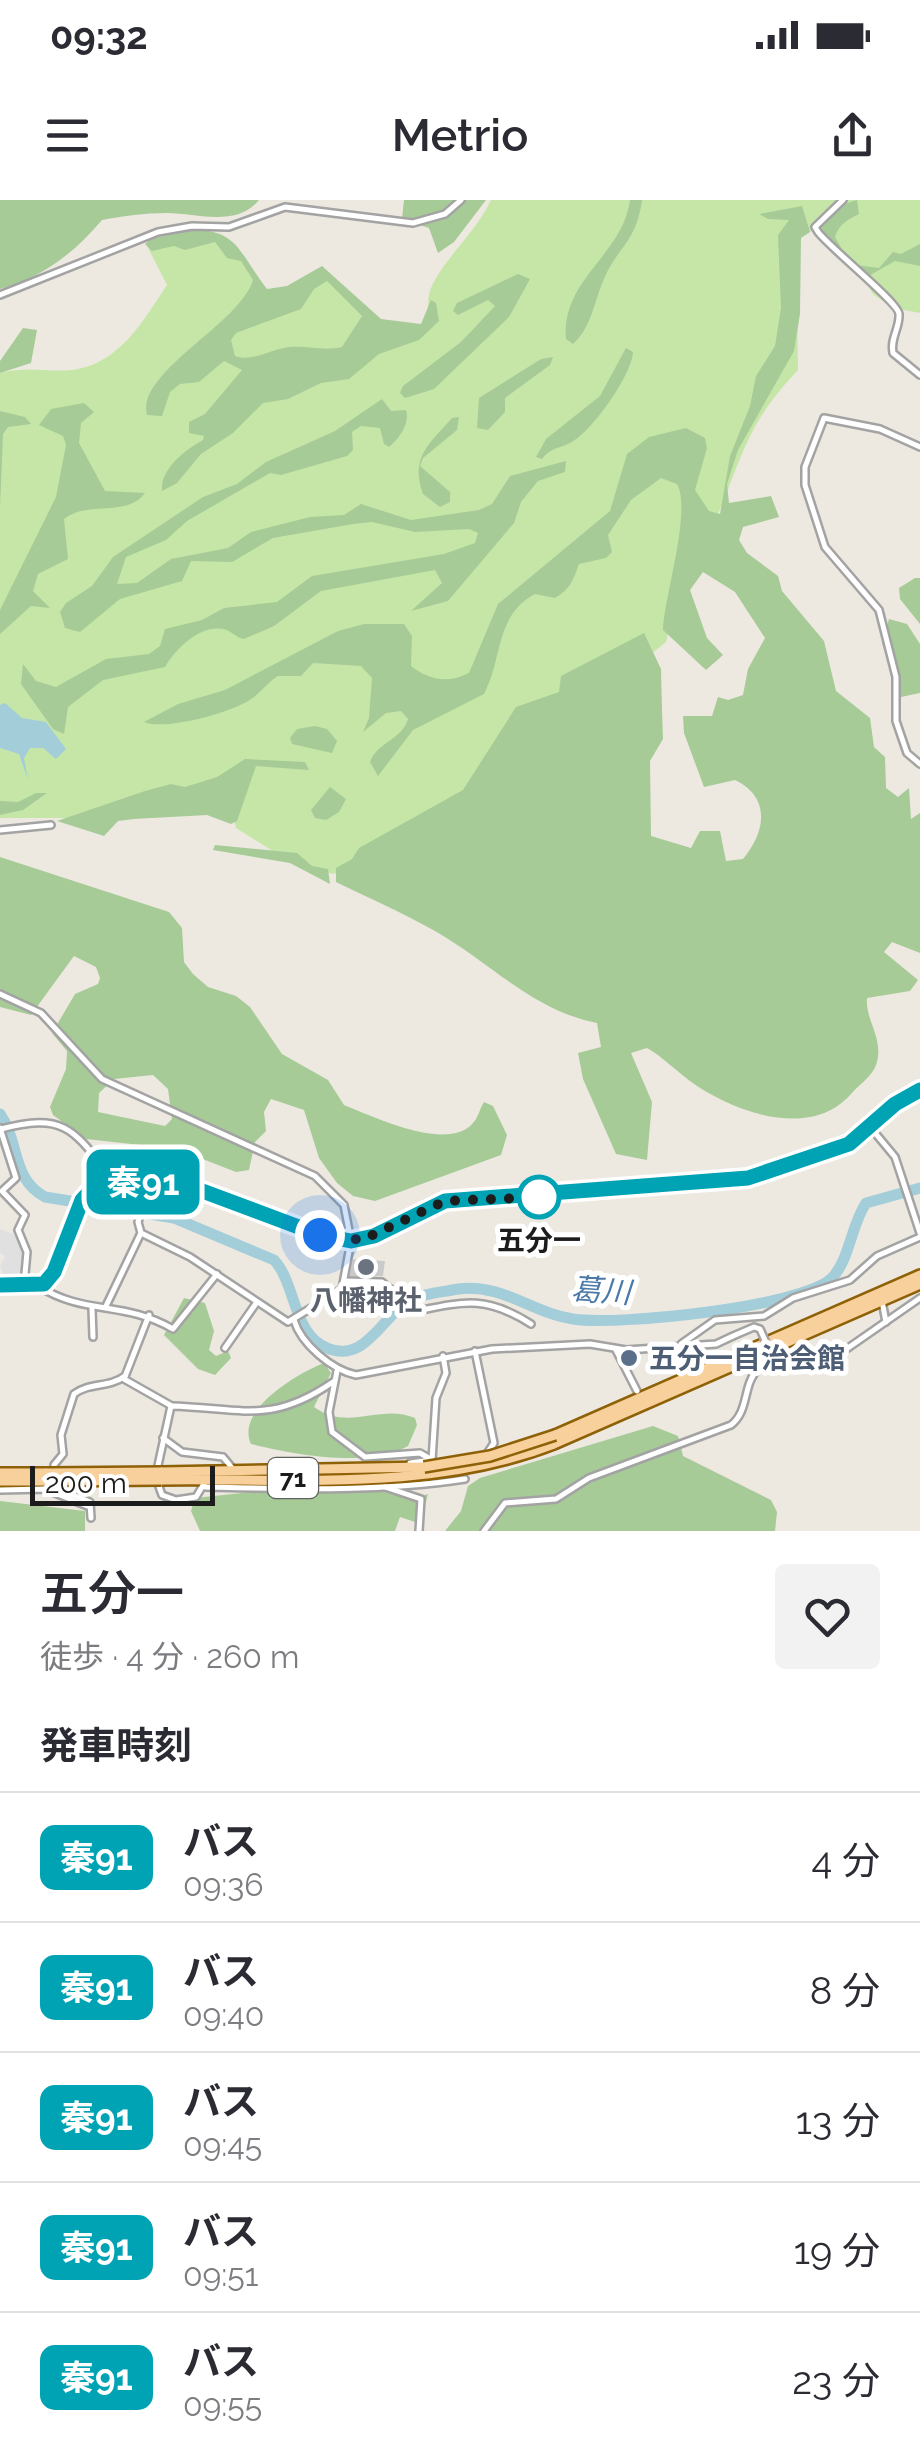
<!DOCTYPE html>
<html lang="ja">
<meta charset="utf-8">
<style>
body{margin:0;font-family:Raleway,"Noto Sans JP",sans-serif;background:#f2f2f3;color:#2b2b33;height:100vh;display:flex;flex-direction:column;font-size:38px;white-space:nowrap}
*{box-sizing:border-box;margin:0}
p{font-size:32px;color:#7c7c81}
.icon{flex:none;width:55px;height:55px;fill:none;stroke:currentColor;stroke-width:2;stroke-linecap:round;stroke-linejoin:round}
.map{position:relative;height:1331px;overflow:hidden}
.drawer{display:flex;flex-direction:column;background:#fff;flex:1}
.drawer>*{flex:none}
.badge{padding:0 20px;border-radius:15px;font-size:35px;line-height:65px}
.scale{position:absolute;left:30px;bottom:25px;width:185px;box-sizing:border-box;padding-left:10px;border:5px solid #1c1c1c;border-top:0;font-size:28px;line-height:35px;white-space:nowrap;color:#1c1c1c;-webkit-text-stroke:8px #fff;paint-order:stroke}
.you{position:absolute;width:50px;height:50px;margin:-25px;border:8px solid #fff;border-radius:50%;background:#1a73e8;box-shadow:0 0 0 15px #1a73e833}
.map>.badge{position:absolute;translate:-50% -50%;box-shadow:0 0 0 5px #fff}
h2{padding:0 40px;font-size:38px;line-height:90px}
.round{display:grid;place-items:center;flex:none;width:105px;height:105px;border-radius:10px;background:#f2f2f3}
.summary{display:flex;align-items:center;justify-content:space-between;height:170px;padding:0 40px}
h1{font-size:48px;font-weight:600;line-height:75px}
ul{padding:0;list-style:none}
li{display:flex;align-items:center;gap:30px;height:130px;padding:0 40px;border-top:2px solid #e1e1e2}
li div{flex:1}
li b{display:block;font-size:38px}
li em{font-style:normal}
li .badge{min-width:110px;font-weight:700;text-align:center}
.status{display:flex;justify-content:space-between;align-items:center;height:70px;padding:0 50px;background:#fff;direction:ltr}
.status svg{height:28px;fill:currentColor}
header{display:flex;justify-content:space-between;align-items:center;height:130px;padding:0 40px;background:#fff;font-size:45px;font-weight:600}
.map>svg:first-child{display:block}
.religious{fill:#cacaca}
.grass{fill:#c6e6a8}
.forest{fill:#a6cb97;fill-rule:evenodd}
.parking{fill:#e0e0e0}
.water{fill:#a3cdd9}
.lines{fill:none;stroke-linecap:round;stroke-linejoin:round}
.river{stroke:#a3cdd9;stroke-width:11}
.street-casing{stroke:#a3a3a3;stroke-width:10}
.secondary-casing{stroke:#616d09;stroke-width:12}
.primary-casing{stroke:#8e6106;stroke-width:14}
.street{stroke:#fff;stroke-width:5}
.secondary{stroke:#f3f6b6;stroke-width:8}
.primary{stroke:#f8d09b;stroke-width:9}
.street-bridge-casing{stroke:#a3a3a3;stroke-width:10;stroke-linecap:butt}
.primary-bridge-casing{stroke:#8e6106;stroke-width:14;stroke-linecap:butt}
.street-bridge{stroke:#fff;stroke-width:5}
.primary-bridge{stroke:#f8d09b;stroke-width:9}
.line-casing{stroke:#fff;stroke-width:22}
.line{stroke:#00a3b4;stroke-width:15}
.walk{stroke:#1c1c1c;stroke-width:10;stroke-dasharray:0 18}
.stop-dot{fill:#fff;stroke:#00a3b4;stroke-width:5}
.worship-dot{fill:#6b7280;stroke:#fff;stroke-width:4}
.service-dot{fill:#5c6f8a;stroke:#fff;stroke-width:4}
.labels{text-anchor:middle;stroke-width:10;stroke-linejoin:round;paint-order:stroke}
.shield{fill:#fff;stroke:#606060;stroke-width:2.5}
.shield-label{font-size:25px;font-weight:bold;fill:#1c1c1c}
.stop-label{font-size:28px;font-weight:bold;fill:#1c1c1c;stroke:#fff}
.worship-label{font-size:28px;font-weight:bold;fill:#5b616d;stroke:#fff}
.service-label{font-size:28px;font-weight:bold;fill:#4e5e75;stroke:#fff;text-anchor:start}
.water-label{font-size:30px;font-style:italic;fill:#4c79a7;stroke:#fff}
</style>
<div class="status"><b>09:32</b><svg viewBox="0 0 49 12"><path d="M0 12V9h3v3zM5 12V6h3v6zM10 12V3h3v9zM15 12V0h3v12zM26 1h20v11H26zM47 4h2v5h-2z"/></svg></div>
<header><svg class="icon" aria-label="menu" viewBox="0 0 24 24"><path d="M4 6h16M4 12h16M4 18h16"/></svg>Metrio<svg class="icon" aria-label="share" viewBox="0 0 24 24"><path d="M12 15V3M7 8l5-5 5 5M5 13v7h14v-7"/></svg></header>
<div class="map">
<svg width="920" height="1331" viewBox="0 0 920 1331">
<rect width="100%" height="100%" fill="#ede9e1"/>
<path class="religious" d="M349,1059L385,1061L383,1076L347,1077Z"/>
<path class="grass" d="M491,0H920V113L893,108L873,94C872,88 825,38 818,34C813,31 807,31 802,30L796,38L798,170C746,225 744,253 716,319C698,362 676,397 666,442L380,672C312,681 293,663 236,628L231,608L93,618H0V173C31,165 52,174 78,169C121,161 145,118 167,85L147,46L216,34L244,56L264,85L263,95L327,73L384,124L422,127C432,115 425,102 431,88C444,58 475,34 491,0Z"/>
<g class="forest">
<path d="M0,0H259C236,28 197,13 167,13C144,13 124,16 102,20C74,53 42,78 0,89Z"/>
<path d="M404,0H486L454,42L438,53L429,28L402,19Z"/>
<path d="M630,0H642C636,43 618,46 604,79C594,101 592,127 573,144L566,139C561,79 623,55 630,0Z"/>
<path d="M857,0L859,14C847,20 839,24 835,37L844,53L837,57L817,28L841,5Z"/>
<path d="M802,6L810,32L801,38L800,114L794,151L738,250L727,284L729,303L771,296L779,317L743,327L739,340L747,353L778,376L782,391L824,441L836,491L870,518L874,547L885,557L886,588L898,597L909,588L911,619L920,613V753L892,742L884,752L918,780L910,791L867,798C865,821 885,839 876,865C873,875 859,885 851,894C811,940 734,913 690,881C675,870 664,858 647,848L631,853L652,902L647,960L616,954L583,879L578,853L601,847L597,823C532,810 491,763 435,731C403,713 369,698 336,682V668L352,659L359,648L463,590L516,507L559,492L561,476L644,433L661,469L662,510L663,539L650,561L651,636L691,648L700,631H720L726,661L743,659C765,633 772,598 735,580L704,587L684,533L683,516H712L718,497L728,500L743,495L748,469L765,438L735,392L703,372L690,390L707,438L723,455L706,470L663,430C664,397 692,311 677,284L661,278L631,300L608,335L612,352L606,358L579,364C573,381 570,389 555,398L535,394C495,415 503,458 484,494L413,530L378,576L370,562C377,542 402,540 408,519L401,511L386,513L363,532L369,518L372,478L361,466L313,463L301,476H278C268,482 263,490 254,497C236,512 165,531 144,522L178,504L225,490L338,431L364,424H404L412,436L411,466C429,480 448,484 469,473L498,404L610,311L627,254L649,237L686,228L705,238L707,248L695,290L709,311L720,314L730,256L750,206L756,176L775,146L781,108L778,35L789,20L768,19L759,14Z"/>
<path d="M189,30C240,28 239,55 267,89L287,86L322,66L381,119L421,124L431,100L436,103L439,121L419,140L379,154L349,179L321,183L288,199L263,203L233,233L201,254L177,283L162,291C160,269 185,250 203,240L204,236L189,233V222L205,214L242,170L224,161L199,182L180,184L170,192L162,216L147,215C136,172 240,124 253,80L241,61L227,58L215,42L185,50L174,46L152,51L145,44L151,39ZM327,81L362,116L342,147C322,152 304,144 284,148C268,151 251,162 235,156L231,140L236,133L301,109L314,89Z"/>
<path d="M920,44V66L895,61L870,75L847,64L879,68L893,52L901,54Z"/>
<path d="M518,74L530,79L509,117L434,189L405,198L400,193L403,186L461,142L495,106L488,100L458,115L453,111L457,103Z"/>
<path d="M23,128L37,130L31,163L0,173V161Z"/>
<path d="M626,148L633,152C632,175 591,233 570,243C558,249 552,247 542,259L536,257L546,239L600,196Z"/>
<path d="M553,157L550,165L505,198V212L488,230L477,228L479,198L541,159Z"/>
<path d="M382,199L391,211L406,210C410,224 400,237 389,247L384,244L380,228L361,226L352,232L353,250L347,256L281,275L270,273L187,321L166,340L126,357L117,384L137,383L171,359L228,348L251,332L310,317L344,315L361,304L411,320L479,310L492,304L510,276L566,261L565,272L538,281L521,302L514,323L448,401L411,411L442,383L435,370L321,391L274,426L244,439C238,438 234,434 229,431C204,420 176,448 165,467L103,480L68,507L64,534L53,529L21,484L23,464L36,481L56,487L106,459L149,454L160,446L165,429L202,420L224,408L277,402L312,376L444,354L475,343L478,333L469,329L415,332L372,322L353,324L273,338L232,362L191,361L182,381L120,399L80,432L65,428L60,412L66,403L92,386L113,357L203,297L237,284L266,262L335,231Z"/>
<path d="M84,203L94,212L81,223L79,243L105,291L145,293C127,318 87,300 64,319L68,359L38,374L33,391L50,408L31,406L0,434V410L56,297L66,245L63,236L39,225L51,209Z"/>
<path d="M0,211L25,217L31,224L8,227L3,234L0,308Z"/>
<path d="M459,217L457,230L423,258L420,266L450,292V302L440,307L423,294C410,257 429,244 452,218Z"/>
<path d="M915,378H920V424L900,399L899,388Z"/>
<path d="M889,419L907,424L920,444V493L901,497L882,443Z"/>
<path d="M315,526L327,529L337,541L332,553L292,544L290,538L297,529Z"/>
<path d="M245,559L305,562L309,570L256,566L237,621L231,624L207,615L134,619L118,621L104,636L57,621L145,591L171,584L185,587L217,577Z"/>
<path d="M330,587L346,599L339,612L326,620L315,618L311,610Z"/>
<path d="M36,593H47L23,610L0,615V601L18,602Z"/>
<path d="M215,645L297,653L312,666L328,669L330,684L290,663L213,650Z"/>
<path d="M0,657L169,712L182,728L184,762L193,774L208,787L236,796L250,807L282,854L328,880L344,905C372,916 448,953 473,923C478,918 480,908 484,902L493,906L507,935L501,955L375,1001L353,996L337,983L319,958L304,910L271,899L264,912L266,931L255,942L249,970L236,972L177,949L86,939L53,915L50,907L66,869L67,851L52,833L75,794L98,784L100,778L96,767L74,756L31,815L0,807ZM153,875L168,889L172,919L165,926L98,912L99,893L114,879Z"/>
<path d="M184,1098L205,1103L214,1131L209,1150L216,1156L228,1151L231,1158L215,1175L198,1169L164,1135Z"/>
<path d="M324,1163L331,1173L314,1207C349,1232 380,1203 415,1218L417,1225L408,1246C369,1269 292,1254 251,1244C235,1210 298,1173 324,1163Z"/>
<path d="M653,1226L678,1236L683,1256L771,1300L777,1312L775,1331H445L461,1311L468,1286L480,1278Z"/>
<path d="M269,1290H384L414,1299L428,1294L423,1313L415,1322L400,1317L395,1331H200L191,1311L195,1298Z"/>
<path d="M0,1301L85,1311V1331H0Z"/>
</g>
<path class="parking" d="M0,1029L13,1034L25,1052L23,1082L6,1080L0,1066L5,1056L0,1053Z"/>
<path class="water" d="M5,503L22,518L46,522L66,549L56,559L43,548H30L24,558L28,580L19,554L0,548V505Z"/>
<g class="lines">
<path class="river" d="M0,914C20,942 11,979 45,997L174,1018L274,1060C296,1083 293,1135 327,1148C367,1165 383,1112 413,1099C426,1093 444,1092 458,1089C502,1083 532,1113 573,1119C617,1126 803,1107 832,1078C850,1059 851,1025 866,1003L920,988"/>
<defs>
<g id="street">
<path d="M843,0L815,27L818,32C831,49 899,103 899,114C900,128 890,138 893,153L920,175"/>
<path d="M0,95L158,32L192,26L229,27L285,7L413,23L445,14L461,0"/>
<path d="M920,247L880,229L824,218L805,267V285L825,347L879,410L896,477V521L907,553L920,564"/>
<path d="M0,630L51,625"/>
<path d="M0,794L41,813L102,879L315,976L344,1005L351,1041L342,1089L288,1122L190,1057L141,1033"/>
<path d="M0,928L16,978L2,991L25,1015L18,1030L27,1052L24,1085"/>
<path d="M871,928L895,957L920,1033"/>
<path d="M1,929C66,912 74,930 113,980"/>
<path d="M344,1081L382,1082L417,1111C466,1101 487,1096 531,1124"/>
<path d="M38,1086C86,1116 122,1100 173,1129L217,1074"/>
<path d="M882,1101L886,1122"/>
<path d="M106,1106L141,1033L138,1022L150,986"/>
<path d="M92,1109L93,1137"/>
<path d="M149,1115L124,1179L170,1205"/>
<path d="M294,1120C301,1144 332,1170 356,1175L492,1149L590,1144L626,1150L716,1144L733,1136"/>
<path d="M681,1144L715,1120L764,1116L793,1098L850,1080L877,1056L920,1037"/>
<path d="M225,1148L257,1102"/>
<path d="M616,1150L637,1191"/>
<path d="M475,1151L494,1243L488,1252L492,1256"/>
<path d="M337,1171L329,1212L332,1232L365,1257L420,1253L432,1260"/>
<path d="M163,1238L182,1252L223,1257L233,1269"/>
<path d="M432,1260L436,1198L446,1173L443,1156"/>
<path d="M410,1263L432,1260"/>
<path d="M157,1270L171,1206C242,1208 270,1225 333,1182"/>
<path d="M157,1281L162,1295L176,1300L196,1297L205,1282"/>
<path d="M205,1287C292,1289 379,1292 465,1279"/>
<path d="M385,1287L421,1299L419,1331"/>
<path d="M0,1290L45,1289L90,1307"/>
<path d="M91,1318L90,1302L56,1288L54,1265L63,1254L61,1235L74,1194C90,1182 109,1188 125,1176"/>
<path d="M484,1331L505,1303L556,1299L589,1278L731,1225C750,1210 742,1184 759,1168L835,1157L920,1098"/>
</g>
<path id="secondary" d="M0,1085L38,1086L48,1080L83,1000L91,989L113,980L197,989L320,1035L363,1040L445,1001L748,978L849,944L920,890"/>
<g id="primary">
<path d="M555,1235L920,1075"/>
<path d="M161,1272L424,1267"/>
<path d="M0,1273H47"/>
<path d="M161,1280C292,1278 431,1292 554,1244L920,1084"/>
<path d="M0,1281H46"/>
</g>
</defs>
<use href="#street" class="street-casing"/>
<use href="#secondary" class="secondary-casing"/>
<use href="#primary" class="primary-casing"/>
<use href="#street" class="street"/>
<use href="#secondary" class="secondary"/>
<use href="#primary" class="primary"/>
<defs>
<path id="street-bridge" d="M733,1136L754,1127L760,1129L775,1163"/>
<g id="primary-bridge">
<path d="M424,1267L490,1256L555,1235"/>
<path d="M47,1273L161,1272"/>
<path d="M46,1281L161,1280"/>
</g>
</defs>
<use href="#street-bridge" class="street-bridge-casing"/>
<use href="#primary-bridge" class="primary-bridge-casing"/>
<use href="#street-bridge" class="street-bridge"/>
<use href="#primary-bridge" class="primary-bridge"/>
</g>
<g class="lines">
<defs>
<path id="line" d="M0,1085L44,1084L54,1072L82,1000L91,990L113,980L197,989L320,1035L351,1041L374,1036L445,1001L748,978L849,944L895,904L920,890"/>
</defs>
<use href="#line" class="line-casing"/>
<use href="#line" class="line"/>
<path class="walk" d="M320,1035L362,1040L445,1001L544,997H539"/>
</g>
<circle class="stop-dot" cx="539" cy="997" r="20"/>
<circle class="worship-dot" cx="366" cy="1067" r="10"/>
<circle class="service-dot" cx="629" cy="1158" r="10"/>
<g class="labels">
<rect class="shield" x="268" y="1258" width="50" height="40" rx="8"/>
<g class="shield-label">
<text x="293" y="1287">71</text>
</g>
<g class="stop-label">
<text x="539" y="1050">五分一</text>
</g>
<g class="worship-label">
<text x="366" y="1110">八幡神社</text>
</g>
<g class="service-label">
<text x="649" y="1168">五分一自治会館</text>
</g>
<g class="water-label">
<text transform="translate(601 1091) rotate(4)" y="10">葛川</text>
</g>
</g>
</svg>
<div class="scale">200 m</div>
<div class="you" style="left:320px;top:1035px"></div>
<b class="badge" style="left:143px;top:982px;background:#00a3b4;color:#fff">秦91</b>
</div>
<section class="drawer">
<div class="summary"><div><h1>五分一</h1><p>徒歩 · 4 分 · 260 m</p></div><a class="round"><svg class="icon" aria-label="heart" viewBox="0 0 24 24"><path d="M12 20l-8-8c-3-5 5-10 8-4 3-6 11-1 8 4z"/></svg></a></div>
<h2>発車時刻</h2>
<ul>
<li><span class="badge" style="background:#00a3b4;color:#fff">秦91</span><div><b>バス</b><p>09:36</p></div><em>4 分</em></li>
<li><span class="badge" style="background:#00a3b4;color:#fff">秦91</span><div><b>バス</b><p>09:40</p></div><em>8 分</em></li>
<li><span class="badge" style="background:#00a3b4;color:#fff">秦91</span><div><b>バス</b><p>09:45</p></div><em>13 分</em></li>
<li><span class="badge" style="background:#00a3b4;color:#fff">秦91</span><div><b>バス</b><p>09:51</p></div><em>19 分</em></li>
<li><span class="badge" style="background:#00a3b4;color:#fff">秦91</span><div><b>バス</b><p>09:55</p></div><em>23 分</em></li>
</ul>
</section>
